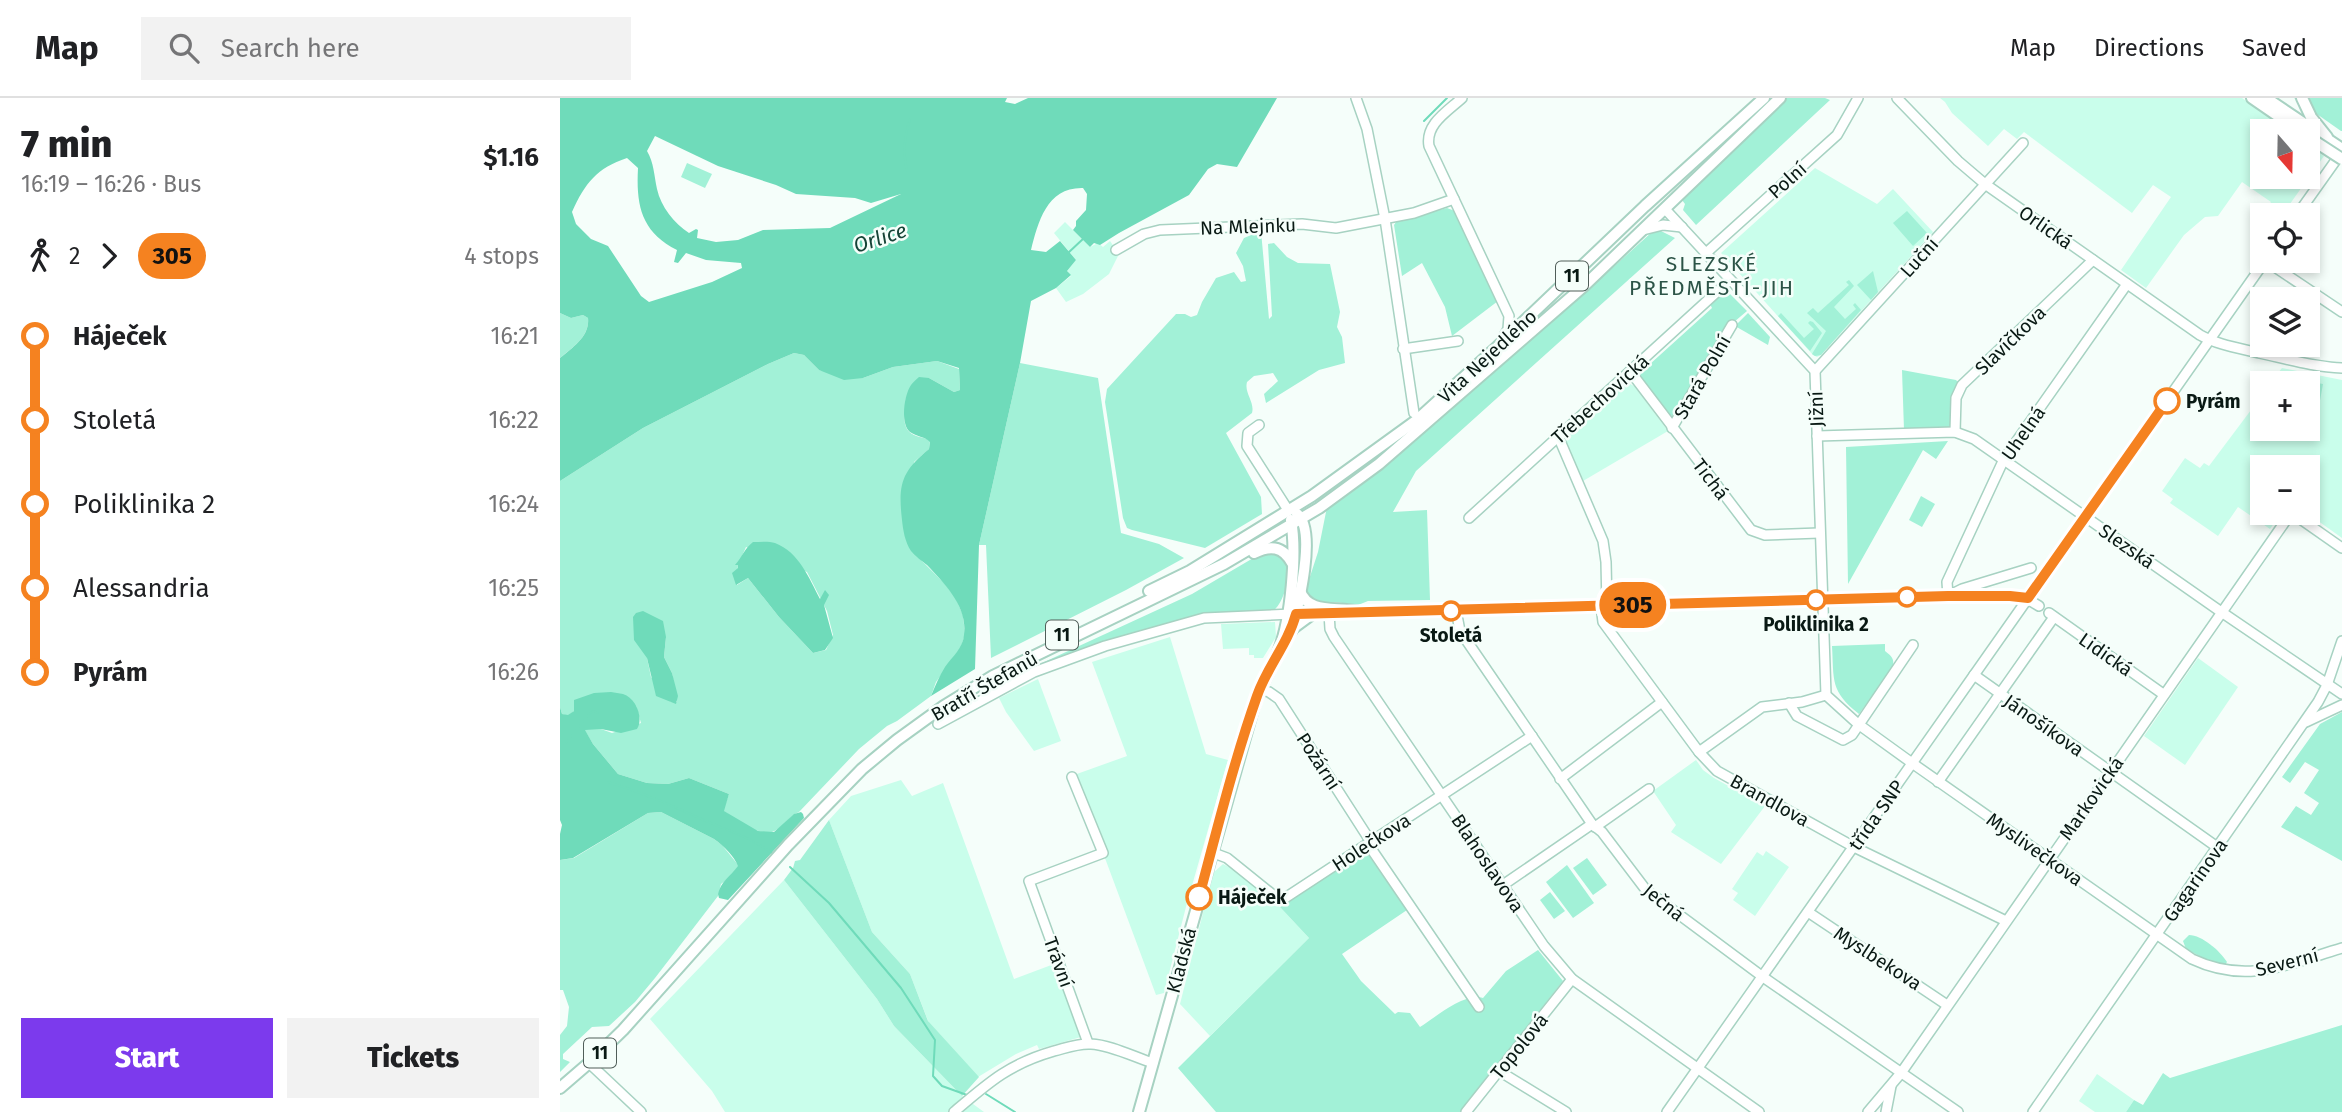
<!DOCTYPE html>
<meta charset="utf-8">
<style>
body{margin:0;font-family:"Fira Sans",sans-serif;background:#f2f2f2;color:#202124;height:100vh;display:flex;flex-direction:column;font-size:26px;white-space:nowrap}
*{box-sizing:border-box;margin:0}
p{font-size:23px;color:#757577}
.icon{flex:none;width:38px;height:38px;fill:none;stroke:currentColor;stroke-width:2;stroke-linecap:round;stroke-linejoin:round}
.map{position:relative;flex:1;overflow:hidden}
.drawer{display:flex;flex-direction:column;background:#fff;width:560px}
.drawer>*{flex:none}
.badge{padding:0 14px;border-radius:23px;font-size:24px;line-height:46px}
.needle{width:46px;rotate:160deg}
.controls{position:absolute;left:1690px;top:21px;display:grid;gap:14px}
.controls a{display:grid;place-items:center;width:70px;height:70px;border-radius:0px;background:#fff;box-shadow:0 4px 10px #0003;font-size:35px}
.map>.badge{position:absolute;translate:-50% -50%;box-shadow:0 0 0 4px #fff}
.legs{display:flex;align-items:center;gap:10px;height:77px;padding:0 21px;font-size:23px}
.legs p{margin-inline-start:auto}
.head{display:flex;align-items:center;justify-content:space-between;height:119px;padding:0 21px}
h1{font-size:38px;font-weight:800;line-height:52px}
.cta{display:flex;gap:14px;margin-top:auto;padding:14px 21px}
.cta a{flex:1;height:80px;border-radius:0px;background:#7c3aed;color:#fff;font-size:28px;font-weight:800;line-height:80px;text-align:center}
.cta a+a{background:#f2f2f2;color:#202124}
ul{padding:0 21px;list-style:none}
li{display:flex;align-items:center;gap:24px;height:84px;font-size:26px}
li i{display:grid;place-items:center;width:10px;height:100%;margin:0 9px;background:currentColor}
li i::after{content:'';width:18px;height:18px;margin:-9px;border:5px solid;border-radius:50%;background:#fff}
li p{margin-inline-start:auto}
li:first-child i{background:linear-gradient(#0000 50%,currentColor 0)}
li:last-child i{background:linear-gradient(currentColor 50%,#0000 0)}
header{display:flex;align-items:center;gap:42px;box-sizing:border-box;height:98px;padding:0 35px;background:#fff;border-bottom:2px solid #e0e0e0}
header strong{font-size:33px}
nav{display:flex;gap:38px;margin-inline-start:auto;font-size:24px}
.search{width:490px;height:63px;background:#f2f2f2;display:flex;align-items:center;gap:18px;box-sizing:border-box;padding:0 24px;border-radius:0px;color:#757577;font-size:26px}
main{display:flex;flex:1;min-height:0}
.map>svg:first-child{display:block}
.built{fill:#c9feeb}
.green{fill:#a2f1d7;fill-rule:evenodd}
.forest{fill:#6fdbba;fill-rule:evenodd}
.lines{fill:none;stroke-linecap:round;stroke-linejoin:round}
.stream{stroke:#6fdbba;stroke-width:2}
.minor-casing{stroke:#a7d2c2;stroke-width:12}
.major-casing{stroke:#a7d2c2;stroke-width:14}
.minor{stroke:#fff;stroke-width:9}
.major{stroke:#fff;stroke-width:10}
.major-bridge-casing{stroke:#a7d2c2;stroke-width:14;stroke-linecap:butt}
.major-bridge{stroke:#fff;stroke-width:10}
.line-1-casing{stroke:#fff;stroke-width:16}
.line-1{stroke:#f58220;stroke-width:10}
.stop-1-dot{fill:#fff;stroke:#f58220;stroke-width:3.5}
.labels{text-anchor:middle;stroke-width:5;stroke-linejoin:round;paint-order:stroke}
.shield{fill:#f5fefa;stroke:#505e59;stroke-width:2}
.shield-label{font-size:18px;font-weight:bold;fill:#091914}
.street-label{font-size:19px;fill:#091914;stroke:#f5fefa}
.stop-label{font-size:19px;font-weight:bold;fill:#091914;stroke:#f5fefa;text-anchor:start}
.water-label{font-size:21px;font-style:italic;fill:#154437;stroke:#f5fefa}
.neighbourhood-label{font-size:21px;letter-spacing:2px;fill:#2c5447;stroke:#f5fefa}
</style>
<header>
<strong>Map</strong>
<div class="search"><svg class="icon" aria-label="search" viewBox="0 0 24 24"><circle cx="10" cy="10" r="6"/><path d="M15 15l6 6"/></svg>Search here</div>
<nav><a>Map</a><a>Directions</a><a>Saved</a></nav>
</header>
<main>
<section class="drawer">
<div class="head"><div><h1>7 min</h1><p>16:19 – 16:26 · Bus</p></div><b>$1.16</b></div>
<div class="legs"><svg class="icon" aria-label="walk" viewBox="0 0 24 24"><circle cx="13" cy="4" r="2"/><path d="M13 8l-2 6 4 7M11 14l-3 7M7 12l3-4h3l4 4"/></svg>2<svg class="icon" aria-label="forward" viewBox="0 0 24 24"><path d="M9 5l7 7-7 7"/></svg><b class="badge" style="background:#f58220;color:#111">305</b><p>4 stops</p></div>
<ul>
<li><i style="color:#f58220"></i><b>Háječek</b><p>16:21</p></li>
<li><i style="color:#f58220"></i><span>Stoletá</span><p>16:22</p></li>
<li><i style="color:#f58220"></i><span>Poliklinika 2</span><p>16:24</p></li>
<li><i style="color:#f58220"></i><span>Alessandria</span><p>16:25</p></li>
<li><i style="color:#f58220"></i><b>Pyrám</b><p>16:26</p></li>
</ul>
<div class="cta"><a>Start</a><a>Tickets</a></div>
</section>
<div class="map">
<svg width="1782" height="1014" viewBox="0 0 1782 1014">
<rect width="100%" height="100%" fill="#f5fefa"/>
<g class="built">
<path d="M1380,0H1682L1729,33H1703V79H1748V47L1764,58L1722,117H1711L1705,113L1711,104L1682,84L1658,118L1645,119L1624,137L1586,190L1561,172L1611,99L1593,87L1572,115L1464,34L1457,41L1444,31L1428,48L1392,15L1385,4Z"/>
<path d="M1255,70L1317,106L1333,91L1373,134L1261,257L1257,259L1253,257L1161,155Z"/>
<path d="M505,124L530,149L538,145L543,149L550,143L559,156L549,176L523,196L506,204L496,190L511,178L507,173L516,162L494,135Z"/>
<path d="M1722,270L1782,282V440L1747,415H1748V369H1703V415H1721L1710,431L1678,409L1658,438L1610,405L1613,401L1602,393L1625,360L1640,370L1644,365L1649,368L1703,296V331H1748V285H1710Z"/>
<path d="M1068,285L1074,288L1108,333L1023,383L1005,343L1006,339L1062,287Z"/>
<path d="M715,524L716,539L703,560H694V557H689V550L663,551L661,526Z"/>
<path d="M610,539L646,656L668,662L627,805L604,895L596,897L514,677L567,658L532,564Z"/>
<path d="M1638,560L1678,589L1625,667L1584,638Z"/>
<path d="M478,581L501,643L474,653L446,614L439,600Z"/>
<path d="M1136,662L1143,672L1154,680L1205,708L1161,766L1111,734L1116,727L1093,693Z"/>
<path d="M341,682L352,698L383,685L454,881L494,866L521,939L479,951L477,947L456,956L418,979L369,925L350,876L312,834L269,722L291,698Z"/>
<path d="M1206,753L1229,769L1195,818L1173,802L1178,795L1172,791L1197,754L1203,758Z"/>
<path d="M663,766L676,773L720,809L749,840L650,938L620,906L653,775Z"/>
<path d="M224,782L317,901L334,928L402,998L424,1014H165L152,993L90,921Z"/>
<path d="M1537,976L1574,1002L1566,1014H1535L1519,1003Z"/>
</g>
<g class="green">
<path d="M1226,0H1265L1270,2L1136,127L1123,112L1125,106L1122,102Z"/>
<path d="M1734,0H1782V33H1781Z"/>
<path d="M127,65L152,76L145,90L121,79Z"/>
<path d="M887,110L895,113L938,203L892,238L885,209L862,165L842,178L834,127L836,124Z"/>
<path d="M1347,113L1367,135L1353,148L1333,125Z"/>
<path d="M1101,130V133L1115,140L856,373L833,414L867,412L870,502L808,503L798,507L775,504L753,507L744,497L758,454L767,409L833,361L963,244L1028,192L1092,134Z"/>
<path d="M701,133L709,221L712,218L708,146L714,145L727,159L738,165L770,166L780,214L777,229L782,239L785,265L759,272L706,305L704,296L718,283L713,275L694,278L687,284C684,295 695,304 692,315L666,335L701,399L702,416L645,450L572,432L567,430L563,420L545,304L547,291L616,216H625L631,219L637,217L642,204L656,180L674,174L681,184L686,183L683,168L676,155L684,140Z"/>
<path d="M1313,173L1318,194L1311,202L1297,187Z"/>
<path d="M1289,182L1294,188L1274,209L1285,221L1296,211L1293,207L1295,205L1301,212L1261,257L1255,258L1252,256L1266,233L1247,215L1253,210L1258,215L1289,187L1286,184Z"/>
<path d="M1167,193L1187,213L1174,224L1115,317L1106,319L1079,283L1082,280L1079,276L1152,210L1150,206Z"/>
<path d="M0,215L11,220L23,217L28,220C30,238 13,249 0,260Z"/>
<path d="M1188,215L1210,239L1208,247L1175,228Z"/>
<path d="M1221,215L1244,240L1254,231L1248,225L1250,223L1253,224L1262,235L1250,253L1218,218Z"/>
<path d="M234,255L244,257L259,272L303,280L333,269L377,263L399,271L400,292L394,294L369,280L346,300C345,313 340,331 354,337C361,340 365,339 370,343L369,351L354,364L351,452L384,485L395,499L403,517L405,536L401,549L376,584L371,598L337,623L327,628L299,651L239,714C229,718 225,727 216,732C201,742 176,720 163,713L169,696L129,680L108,686L87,685L58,676L33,646L24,631H41L52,635L81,625L76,608L14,613L8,618L2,616L0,609V383L83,330L208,266ZM186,449L247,474L267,513L273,537L266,552L253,555L219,519L188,480L177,487L178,467ZM106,539L104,559L112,575L117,604H111L91,579L87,560Z"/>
<path d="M460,265L538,280L561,435L599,446L624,460L566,492L431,560L426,447H419Z"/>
<path d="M1342,272L1396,282L1400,286L1391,326L1388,330L1344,332Z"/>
<path d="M1718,278L1763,286L1759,308L1748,306V285H1717Z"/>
<path d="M1388,343L1376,361L1363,352L1288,486L1286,349Z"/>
<path d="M1361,398L1375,406L1362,429L1349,422Z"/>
<path d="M709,453L723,457C725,461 727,464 728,468C730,481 723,506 713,513L646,516L530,551L456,577L632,496L695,459Z"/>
<path d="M1325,546V553C1333,559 1335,562 1332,571L1299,616C1270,593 1274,583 1272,548Z"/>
<path d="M1782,614V763L1721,729L1736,708L1751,717L1759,705L1744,695L1759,672L1745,664L1730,685L1722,679L1760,626Z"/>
<path d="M101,714L154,741L162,747L179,768L170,779L161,786L158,798L95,880L75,904L49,928L32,929L3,956V961L10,964L0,974V937L7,928L9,909L3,892H0V762L14,760L88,715Z"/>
<path d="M269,722L312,834L350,876L368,923L419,979L402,998L334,928L317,901L224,782L233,770L235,763L240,762Z"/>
<path d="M805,752L847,812L782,856L801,883L835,916L838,914L850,915L860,929C876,919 905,894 923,900L946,873L978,852L1003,883L958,940L954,949L901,1014H656L618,970L749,840L720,809Z"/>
<path d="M1027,760L1047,787L1033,797L1013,770Z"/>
<path d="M1007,767L1034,805L1013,820L986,784Z"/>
<path d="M990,794L1005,813L994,821L980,802Z"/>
<path d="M1629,837C1642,837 1660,853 1667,864L1665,867L1649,863L1626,851L1623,843Z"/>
<path d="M1782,927V1014H1566L1574,1002L1583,1007L1603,975L1610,980Z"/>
</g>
<g class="forest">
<path d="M0,0H447L445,4L455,6L468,0H717L677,69L657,66L648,71L629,97L559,135L540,147L534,145L530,149L513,132L516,128V123L526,112L527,96L523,90C487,89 478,124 471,152L486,154L500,143L516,162L507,173L511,177L496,190L471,203L460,265L419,447L415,571L371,598C375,588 379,579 385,569C392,559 403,550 404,537C408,509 385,486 367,467C362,463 355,458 351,453C345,444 343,432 342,422C338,387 341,374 369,351L370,344C364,338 357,339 350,334C340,326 344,297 351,287C353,284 356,282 359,279L369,280L394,294L400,292L399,270L377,263L333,269L303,280L284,282L259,272L244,257L234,255L208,266L83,330L0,383V260C13,249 30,238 28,220L23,217L11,220L0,215ZM95,38L158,68L216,87L236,96L295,100L311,105L341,96L270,130L203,132L178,142L156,144L137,140L138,132L136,131L129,135C114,125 101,109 97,91C94,77 94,65 87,53ZM67,60L78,70C76,107 81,134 117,152L114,164L118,165L126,155L146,162L181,165L182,170L152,184L89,204L81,198L48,148L31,141L16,126L12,114C25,85 37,70 67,60Z"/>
<path d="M193,444C200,444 209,443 215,445C239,454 249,480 260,501L265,492L269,497L264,507L273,540L265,552L253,555L219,519L188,480L176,487L172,475L178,470V467H175C182,459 185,450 193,444Z"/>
<path d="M83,513L103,523L106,539L104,559L112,575L118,598L116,606L96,598L87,560L74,542L73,519L76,515Z"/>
<path d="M51,594C55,595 59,595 63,596C76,600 84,620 77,631L61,635L41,631L25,632L33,646L58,676L87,685L108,686L129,680L169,696L164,713L198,733L214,734L234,716L241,714L243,716L244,720L168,802L159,800L158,796C161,783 170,779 178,768C174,758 164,748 154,741L101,714L88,715L13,760L0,762V736L2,727L0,722V609L2,616L8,617L14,613V602L34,595Z"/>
</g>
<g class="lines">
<g class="stream">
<path d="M0,4L1,1"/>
<path d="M864,23L887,0"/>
<path d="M347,73C343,54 344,40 350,21"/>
<path d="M508,155L524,140"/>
<path d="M6,645L29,616L33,613L38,615"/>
<path d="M47,684C82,694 115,709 148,724C170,733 193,741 212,755"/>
<path d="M230,769L269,805L341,890L375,942L373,978L382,988L407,997"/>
<path d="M426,996L455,1014"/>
</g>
<defs>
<g id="minor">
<path d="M796,0L807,31L825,121L854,315"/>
<path d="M902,0C888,13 865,26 869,48L949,218L948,231L943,240"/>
<path d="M1337,0L1398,63L1425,86L1640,237C1658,247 1679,250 1699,255C1727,261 1754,269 1782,270"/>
<path d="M1105,111L1255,273L1266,597L1298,626L1352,665L1632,861C1687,887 1728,866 1782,850"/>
<path d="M1737,117L1781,55"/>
<path d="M1083,132L1103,127L1122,129"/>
<path d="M556,152L584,136L600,132L742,126L776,130L854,115L894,101"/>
<path d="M1146,155L1277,37L1298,0"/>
<path d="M1706,163L1782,214"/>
<path d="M843,251L898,243"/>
<path d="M1070,273L1191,432L1205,437L1259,435"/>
<path d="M1255,273L1463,45"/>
<path d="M699,327L688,335L687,348L728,412"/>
<path d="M1112,330L1172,227"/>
<path d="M1395,334L1396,300L1402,287L1533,162"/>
<path d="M998,338L1043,443L1046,464L1047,508"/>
<path d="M1257,338L1395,334L1414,341L1657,511L1782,596"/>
<path d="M1732,415L1782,450"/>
<path d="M909,420L1170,182"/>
<path d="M1471,470L1402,491L1388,498L1387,484L1444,361L1567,186"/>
<path d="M1041,508L1043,524L1139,654L1157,673L1294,749L1446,823"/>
<path d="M896,512L900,533L1032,726L1042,734L1086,792L1203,879L1398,1014"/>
<path d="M795,514L1388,498L1464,499L1479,508"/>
<path d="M769,515L770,531L774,539L984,848L1012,881L1199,1014"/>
<path d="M1489,515L1603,596"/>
<path d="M1414,577L1657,749"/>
<path d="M700,591L709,594L719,601L809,741L810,749L919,909"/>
<path d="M1229,605L1237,618L1283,642L1292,637L1353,547"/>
<path d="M1746,624L1782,607"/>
<path d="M378,626L474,574L545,548L644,520L732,516"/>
<path d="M1139,654L1202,609L1242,604L1266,597"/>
<path d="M512,679L543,755L469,783L528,945"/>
<path d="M1000,681L1102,604"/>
<path d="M1378,684L1494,519"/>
<path d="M1035,729L1089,691"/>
<path d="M651,754L667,760L718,801L722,802L972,638"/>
<path d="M943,787L1032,726"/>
<path d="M1248,814L1387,907"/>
<path d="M29,965L81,1014"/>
<path d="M939,973L1006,1014"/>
<path d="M394,1014C429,984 449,966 494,953C506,950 518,945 531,946C551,947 574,959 593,965"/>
<path d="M906,1014L1012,881"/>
<path d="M1107,1014L1705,163"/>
<path d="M1308,1014L1341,975L1731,415"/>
<path d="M1326,1014L1331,988"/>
<path d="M1473,1014L1758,604L1767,587L1782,543"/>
</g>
<g id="major">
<path d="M1692,0L1740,33"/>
<path d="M1706,0L1782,51"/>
<path d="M1742,0L1751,19L1767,39"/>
<path d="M694,455C710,447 723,448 732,465"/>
<path d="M589,493L630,473L752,398L857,322L934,252L1085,108L1204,0"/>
<path d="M740,493C749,517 777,508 799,514"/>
<path d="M733,530L752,516"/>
<path d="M732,532C738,508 757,432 737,416"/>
<path d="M0,990L29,965L63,932L228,747L302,671L337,642L384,608L433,578L664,466L759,410L819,366L1025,187L1220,0"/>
<path d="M579,1014L694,608C700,588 711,571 719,552C731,521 737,455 731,422"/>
</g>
</defs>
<use href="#minor" class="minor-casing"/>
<use href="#major" class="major-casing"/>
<use href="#minor" class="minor"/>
<use href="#major" class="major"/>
<defs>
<path id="major-bridge" d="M1748,39L1782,61"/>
</defs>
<use href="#major-bridge" class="major-bridge-casing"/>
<use href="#major-bridge" class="major-bridge"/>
</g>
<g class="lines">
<defs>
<path id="line-1" d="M639,799C657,732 674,663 697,598C707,569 728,546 736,516L1388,498H1450L1468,500L1607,303"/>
</defs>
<use href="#line-1" class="line-1-casing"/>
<use href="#line-1" class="line-1"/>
</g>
<g class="stop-1-dot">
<circle cx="1607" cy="303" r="12"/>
<circle cx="1347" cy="499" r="9"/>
<circle cx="1256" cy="502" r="9"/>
<circle cx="891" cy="513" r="9"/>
<circle cx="639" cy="799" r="12"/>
</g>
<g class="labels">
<g class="shield">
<rect x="996" y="163.5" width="32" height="29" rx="5"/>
<rect x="486" y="522.5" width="32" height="29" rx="5"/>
<rect x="24" y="940.5" width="32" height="29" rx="5"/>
</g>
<g class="shield-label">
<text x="1012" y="184">11</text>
<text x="502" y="543">11</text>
<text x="40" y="961">11</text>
</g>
<g class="street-label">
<text transform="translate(1227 82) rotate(-42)" y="7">Polní</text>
<text transform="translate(688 128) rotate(-2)" y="7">Na Mlejnku</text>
<text transform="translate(1486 129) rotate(35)" y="7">Orlická</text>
<text transform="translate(1359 159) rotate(-48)" y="7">Luční</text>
<text transform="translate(1450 242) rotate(-44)" y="7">Slavíčkova</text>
<text transform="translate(927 258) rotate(-43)" y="7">Víta Nejedlého</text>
<text transform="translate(1142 279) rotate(-60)" y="7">Stará Polní</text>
<text transform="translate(1040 301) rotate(-42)" y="7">Třebechovická</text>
<text transform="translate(1256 311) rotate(-92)" y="7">Jižní</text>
<text transform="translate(1463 335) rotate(-55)" y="7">Uhelná</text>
<text transform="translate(1151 381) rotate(53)" y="7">Tichá</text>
<text transform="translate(1567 448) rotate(35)" y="7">Slezská</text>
<text transform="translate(1546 556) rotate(35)" y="7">Lidická</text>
<text transform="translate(424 588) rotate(-30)" y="7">Bratří Štefanů</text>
<text transform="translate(1484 627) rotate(35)" y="7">Jánošíkova</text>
<text transform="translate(759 663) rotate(57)" y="7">Požární</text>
<text transform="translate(1531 700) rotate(-55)" y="7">Markovická</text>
<text transform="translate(1210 702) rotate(29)" y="7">Brandlova</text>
<text transform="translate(1316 717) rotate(-55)" y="7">třída SNP</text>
<text transform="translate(811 744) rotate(-33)" y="7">Holečkova</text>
<text transform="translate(1475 751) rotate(35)" y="7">Myslivečkova</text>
<text transform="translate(928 765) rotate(56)" y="7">Blahoslavova</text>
<text transform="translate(1635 782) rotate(-55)" y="7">Gagarinova</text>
<text transform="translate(1104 804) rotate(39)" y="7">Ječná</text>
<text transform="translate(1318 860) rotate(33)" y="7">Myslbekova</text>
<text transform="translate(621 862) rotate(-75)" y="7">Kladská</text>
<text transform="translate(499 864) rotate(70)" y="7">Trávní</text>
<text transform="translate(1727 864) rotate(-14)" y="7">Severní</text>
<text transform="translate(959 948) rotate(-51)" y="7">Topolová</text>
</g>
<g class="stop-label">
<text x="1626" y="310">Pyrám</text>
<text x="1256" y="533" text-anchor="middle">Poliklinika 2</text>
<text x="891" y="544" text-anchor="middle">Stoletá</text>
<text x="658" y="806">Háječek</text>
</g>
<g class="water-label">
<text transform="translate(320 140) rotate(-18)" y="7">Orlice</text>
</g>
<g class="neighbourhood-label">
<text x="1152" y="173">SLEZSKÉ<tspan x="1152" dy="24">PŘEDMĚSTÍ-JIH</tspan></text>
</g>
</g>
</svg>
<div class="controls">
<a><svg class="needle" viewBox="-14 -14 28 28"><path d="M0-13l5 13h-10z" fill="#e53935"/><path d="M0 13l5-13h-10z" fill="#757577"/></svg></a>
<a><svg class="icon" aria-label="locate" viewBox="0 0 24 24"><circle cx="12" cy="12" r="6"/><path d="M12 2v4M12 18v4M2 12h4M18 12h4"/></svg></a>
<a><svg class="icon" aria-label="layers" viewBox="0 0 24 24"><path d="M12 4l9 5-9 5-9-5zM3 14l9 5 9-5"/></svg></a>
<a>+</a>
<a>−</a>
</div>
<b class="badge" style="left:1073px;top:507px;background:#f58220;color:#111">305</b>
</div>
</main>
